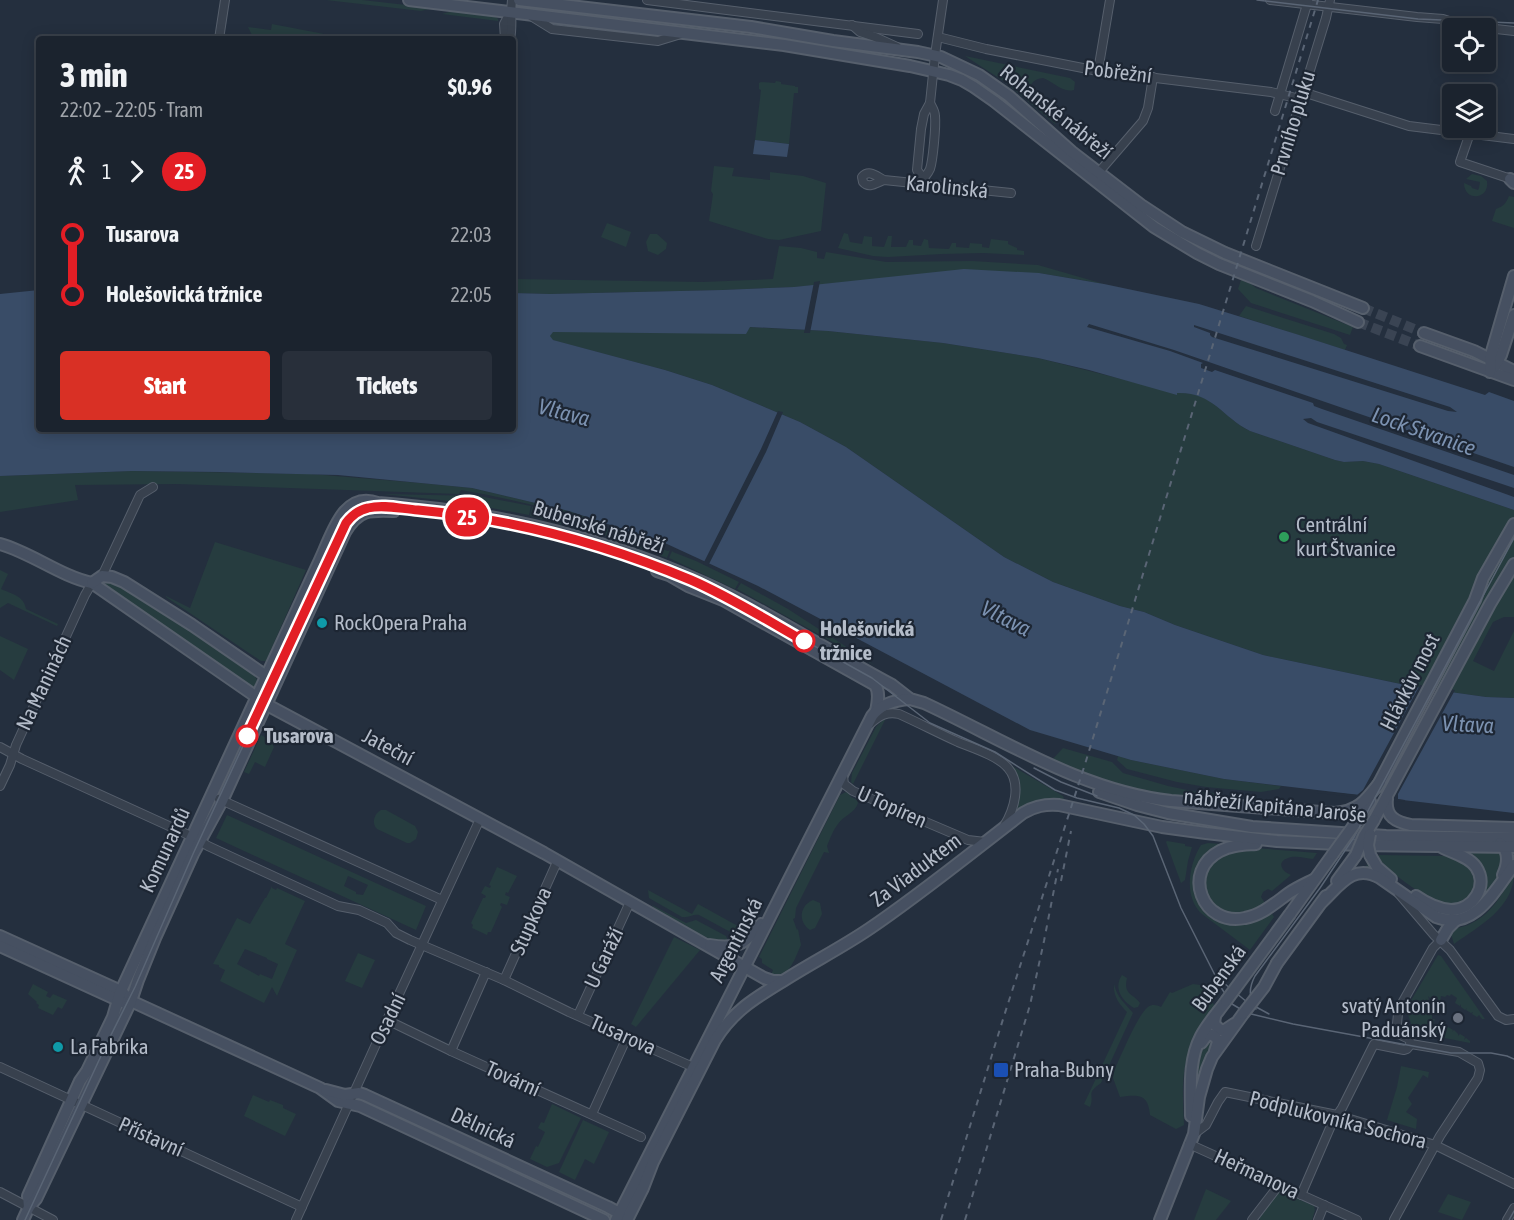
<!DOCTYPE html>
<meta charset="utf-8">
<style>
body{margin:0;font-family:"Asap Condensed",sans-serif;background:#282f3a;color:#f1f3f6;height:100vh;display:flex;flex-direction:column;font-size:22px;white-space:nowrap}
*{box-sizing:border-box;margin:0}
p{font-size:20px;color:#a0a4aa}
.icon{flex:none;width:33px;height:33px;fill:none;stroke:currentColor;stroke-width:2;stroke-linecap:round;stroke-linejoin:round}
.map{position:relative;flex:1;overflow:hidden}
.drawer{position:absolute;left:36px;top:36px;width:480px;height:396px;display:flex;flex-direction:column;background:#1b232e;border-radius:6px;box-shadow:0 3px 15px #0003,0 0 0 2px #39404a}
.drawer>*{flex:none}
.badge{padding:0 12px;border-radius:20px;font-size:21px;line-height:39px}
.tools{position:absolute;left:1442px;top:18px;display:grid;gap:12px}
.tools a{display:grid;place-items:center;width:54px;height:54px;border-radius:6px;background:#1b232e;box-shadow:0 3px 15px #0003,0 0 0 2px #39404a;font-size:30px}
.map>.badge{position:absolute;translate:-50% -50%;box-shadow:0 0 0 3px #fff}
.legs{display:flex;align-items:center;gap:9px;height:66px;padding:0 24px;font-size:20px}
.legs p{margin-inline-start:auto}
.headline{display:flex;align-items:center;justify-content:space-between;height:102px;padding:0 24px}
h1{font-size:33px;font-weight:800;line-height:45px}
.button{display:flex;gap:12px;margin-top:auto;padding:12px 24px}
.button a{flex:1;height:69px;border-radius:6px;background:#d93025;color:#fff;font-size:24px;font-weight:800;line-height:69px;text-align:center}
.button a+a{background:#282f3a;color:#f1f3f6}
ul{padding:0 24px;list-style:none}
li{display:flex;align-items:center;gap:21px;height:60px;font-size:22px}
li i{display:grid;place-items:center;width:9px;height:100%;margin:0 8px;background:currentColor}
li i::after{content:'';width:15px;height:15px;margin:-8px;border:4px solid;border-radius:50%;background:#1b232e}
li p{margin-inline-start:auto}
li:first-child i{background:linear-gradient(#0000 50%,currentColor 0)}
li:last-child i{background:linear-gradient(currentColor 50%,#0000 0)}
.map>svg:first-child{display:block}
.green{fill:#263c3f;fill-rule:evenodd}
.water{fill:#394c67;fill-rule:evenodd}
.pier{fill:#242f3e}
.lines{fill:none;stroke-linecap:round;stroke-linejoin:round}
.secondary-tunnel{stroke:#3a4453;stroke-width:10;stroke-dasharray:10 5;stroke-linecap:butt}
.street-casing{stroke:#565f6c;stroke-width:10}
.secondary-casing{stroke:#565f6c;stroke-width:14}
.street{stroke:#38414e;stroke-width:8}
.secondary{stroke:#465061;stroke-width:10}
.tram{stroke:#5a6575;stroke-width:1.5}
.rail{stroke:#5a6575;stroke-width:2;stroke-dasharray:6 6;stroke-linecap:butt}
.secondary-bridge-casing{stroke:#565f6c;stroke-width:14;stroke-linecap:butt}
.secondary-bridge{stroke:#465061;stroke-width:10}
.line-1-casing{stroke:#fff;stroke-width:14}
.line-1{stroke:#e31e25;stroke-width:9}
.leisure-dot{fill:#2e9e5b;stroke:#1d2633;stroke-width:2}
.culture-dot{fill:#0f9aa8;stroke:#1d2633;stroke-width:2}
.stop-1-dot{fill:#fff;stroke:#e31e25;stroke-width:3}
.worship-dot{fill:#6b7280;stroke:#1d2633;stroke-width:2}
.transit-dot{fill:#1a4fb4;stroke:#1d2633;stroke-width:2}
.labels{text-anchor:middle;stroke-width:4.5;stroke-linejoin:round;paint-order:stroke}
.street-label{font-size:21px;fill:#b4bcc9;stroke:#1d2633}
.poi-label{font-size:21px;fill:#b4bcc9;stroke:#1d2633;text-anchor:start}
.stop-label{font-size:21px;font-weight:bold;fill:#b4bcc9;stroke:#1d2633;text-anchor:start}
.water-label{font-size:22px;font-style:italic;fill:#7c92b1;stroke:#1d2633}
</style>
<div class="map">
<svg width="1514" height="1220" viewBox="0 0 1514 1220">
<rect width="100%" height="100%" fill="#242f3e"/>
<g class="green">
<path d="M326,0H362L433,8L421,11Z"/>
<path d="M526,8L600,15L711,27L710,31L525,10Z"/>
<path d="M452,11L495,16L498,19V21L442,14Z"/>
<path d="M545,21L666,36L657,39L555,27Z"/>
<path d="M272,24L350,39H254L248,27L271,30Z"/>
<path d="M965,56L1070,78L1075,82L1074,90C1062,93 1054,82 1043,78C1032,79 1028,86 1031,97L1058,120L1055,124L1005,82Z"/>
<path d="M776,81L781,82V84L795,86V87H798V93H794L789,144L755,140L761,90L759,89V83L761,82L775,83Z"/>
<path d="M714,166L734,168L732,176L770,180V172L803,176L826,183L821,231L779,240L768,239L709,221L713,194L711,191Z"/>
<path d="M1472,174L1481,176L1487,181C1490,200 1464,202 1464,183L1471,186L1472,188L1478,190L1479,188L1480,182L1466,179Z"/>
<path d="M1509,196L1514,197V228L1492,221L1496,209C1504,206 1506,203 1509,196Z"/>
<path d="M607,223L631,232L626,247L601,237Z"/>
<path d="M844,233L848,234L850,242L862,244L864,236L872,237V246L884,247L888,236H892L891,247H906L909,240H913V245L921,246L924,239L928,240L929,248L949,249L952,243H956V247L969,248L970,243L982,244V247L989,248L991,239L1008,241V244L1017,248V250L1024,251V255L983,253L942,254L888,257L873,256L838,248Z"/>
<path d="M650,234H657L667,243L666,249L658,255L648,251L646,242Z"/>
<path d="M779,246L801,248L817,252V258L824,259L826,252L886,262L972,261L1038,265L1104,284L1039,273L879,279L795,287L722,290L550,294L513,293V279L703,282L773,279Z"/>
<path d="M1241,280L1251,284L1256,288L1353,327L1350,335L1251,303L1238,289Z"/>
<path d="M1246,306L1334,334L1341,338L1344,344L1347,345L1345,350L1239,316Z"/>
<path d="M749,327L828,331L943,343L1038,358L1177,393C1213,391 1222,417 1250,431L1335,460L1344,462L1363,461L1379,464L1514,510V617H1504L1493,622L1473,661L1494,671L1514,631V698L1486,697L1415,687L1263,655L1175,625L1144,612L1120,606L1053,582L1004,557L846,447L800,422L712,385L665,370L552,340L550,336L552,332H633Z"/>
<path d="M132,471L311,474L420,483L472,488L569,511L598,521L597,522C552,509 507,498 461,490L459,494L177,484L75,485L78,500L0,512V476Z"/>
<path d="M383,494L479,496L531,506L529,515L459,502Z"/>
<path d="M532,507L585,521L668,551L670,550L667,558L607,536L530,516Z"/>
<path d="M215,542L306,570L266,661H261L166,597V596L190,608Z"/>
<path d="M672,551L673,552L696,561L739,582L735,589L669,558Z"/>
<path d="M0,570L8,574L1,589C12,594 24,596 26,609L58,624L57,626L8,603L0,608Z"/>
<path d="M105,582L119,585L153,604L254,675L260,684L255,689L249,685L103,585Z"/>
<path d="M741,583L788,609L876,666L737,589Z"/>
<path d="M0,636L28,649L14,680L0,670Z"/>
<path d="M884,719L885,720L853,784L851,782L852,773L876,727Z"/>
<path d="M261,735L274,742L273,746L274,747L265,767L255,762L249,774L244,772Z"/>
<path d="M1063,748L1112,762L1123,773L1168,786L1197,792L1216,793L1218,795C1178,799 1132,792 1094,778C1080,773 1066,766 1052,760Z"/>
<path d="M1118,756L1131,760L1224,779L1281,786L1279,789L1261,792L1206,787L1177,782L1127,769L1117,760Z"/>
<path d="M1007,763L1063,796L1066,803C1041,800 1040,800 1017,811L1015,809L1018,797Z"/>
<path d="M846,792L848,793L851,797L857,800L858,803C855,813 843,816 838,824C833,830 830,839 827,846L829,853L824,852L796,908L795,918L793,919L797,930L798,929L801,945C794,960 790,978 771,975L773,970L762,963V959L759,957L840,795Z"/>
<path d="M381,810H386L415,826L418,832L416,839L410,843H407L377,829C371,823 374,814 381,810Z"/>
<path d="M227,815L426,906L416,930L216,838ZM348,876L368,885L363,895L356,894V892L344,886Z"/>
<path d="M1167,841L1185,844V846L1192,847L1188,861L1185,880L1181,883L1166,842Z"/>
<path d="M1208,843L1221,844C1214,848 1207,852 1202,859C1183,884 1200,922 1232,925C1246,926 1259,919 1271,912L1274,917L1250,950L1202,914C1183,897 1189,864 1201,845Z"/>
<path d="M1255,848L1317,853L1313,859C1306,858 1294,855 1288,858C1276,862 1282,872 1291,875L1272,891L1268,889L1263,892L1261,897L1265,903L1260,906L1261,907C1250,912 1240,916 1229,914C1200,908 1197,869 1222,856C1232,850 1243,850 1255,848Z"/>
<path d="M1473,851L1503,852C1506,870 1497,880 1488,894C1450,954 1404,882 1364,868L1368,864C1377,875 1426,909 1439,914C1444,916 1449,916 1453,916C1488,914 1499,873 1471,853Z"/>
<path d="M1379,855L1445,856C1453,858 1460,860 1466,865C1480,878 1475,901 1456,904C1434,908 1392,874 1378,858Z"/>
<path d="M497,867L517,876L508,893L506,892L505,895L510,897L507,905L501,903L500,905L502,907L491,932H488L487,935L472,928L473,925L471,923L483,898H485L486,896L481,893L485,886L490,888L491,886L489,885Z"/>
<path d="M1514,873C1514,908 1479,926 1454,944L1451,934L1454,929C1460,927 1467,926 1472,923C1493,913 1503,892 1514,873Z"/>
<path d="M272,886V888L276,890L277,888L305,901L285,944L297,950L277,996L272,987L264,1003L220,981L225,970L219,967V965L213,964L237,918L250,924L265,898H266ZM245,949L267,958V959L278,964L272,979L260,974L259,976L237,964Z"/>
<path d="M648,890L692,914L698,904L745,930L740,933L734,934L699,915C693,914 689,918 682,917L649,898Z"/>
<path d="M813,900L820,903L822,914L815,928L810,930C798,922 799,906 813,900Z"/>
<path d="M652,905L686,923L696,920L726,936L729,943C703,941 676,921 654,908Z"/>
<path d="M674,937L700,950L636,1027L631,1024Z"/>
<path d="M358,953L375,960L362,988L345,981Z"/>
<path d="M1438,955L1441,956L1485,1019H1482L1479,1015L1477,1017L1472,1014L1473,1012L1471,1013L1466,1010L1467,1008L1465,1010L1461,1007V1004L1460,1006L1455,1003L1457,998L1451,994L1450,996L1447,995L1445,997L1441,996L1440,1001L1438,1000V997L1437,999L1434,998V995L1430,998L1428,996L1429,999L1427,1002H1425L1427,1003V1006L1426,1008L1431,1009L1430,1011L1432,1009L1434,1011L1430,1014L1432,1015V1019H1435L1433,1024L1442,1028L1445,1025L1447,1026L1446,1028L1448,1027L1453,1030L1452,1032L1454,1030L1458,1034V1036L1460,1034L1465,1037L1464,1040L1466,1038L1470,1041V1043L1414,1032L1406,1009Z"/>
<path d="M1122,975L1127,978C1123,995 1133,993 1140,1003L1138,1007L1134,1008C1122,1001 1113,988 1122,975Z"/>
<path d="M33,984L48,992L46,996L50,998L53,994L67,1000L62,1009L58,1007L53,1015L38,1008L39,1005L36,1003L37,1002L28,994Z"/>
<path d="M1114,984C1117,998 1125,1003 1133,1013L1101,1083C1085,1094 1095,1094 1090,1107L1084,1104L1127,1012C1119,1004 1113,996 1114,984Z"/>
<path d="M1193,984L1200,985L1215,1006L1206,1018L1207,1020C1202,1028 1196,1036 1192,1045C1180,1070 1183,1097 1184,1125L1176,1129L1150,1115C1148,1093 1138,1095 1120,1097L1113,1078L1114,1071C1120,1058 1138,1014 1148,1007C1152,1004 1157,1005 1161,1007L1170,992L1172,993Z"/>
<path d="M1206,1039L1215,1040L1193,1108C1192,1082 1194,1061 1206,1039Z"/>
<path d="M1401,1066L1429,1072L1428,1078L1423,1075L1408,1098L1412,1104L1406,1112L1417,1119L1416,1129L1387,1120L1397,1087Z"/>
<path d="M253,1095L269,1102L270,1100L283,1105V1108L296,1114L285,1136L244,1116Z"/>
<path d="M367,1100L535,1176V1180L533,1183L365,1104Z"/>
<path d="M552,1104L581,1118L559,1163L547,1167L530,1159L536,1146L538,1147L545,1132L538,1128L541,1122L544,1123Z"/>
<path d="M583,1120L609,1132L594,1164L585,1159L575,1180L559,1172Z"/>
<path d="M1206,1189L1231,1201L1216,1220H1194Z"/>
<path d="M1279,1191L1314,1206L1315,1210L1312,1220H1260L1259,1216Z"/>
<path d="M1448,1194L1471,1202L1462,1220L1438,1212Z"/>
</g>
<g class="water">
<path d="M755,140L789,144L787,157L753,154Z"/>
<path d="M964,269L1039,273L1104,284L1199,304L1296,334L1485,395L1489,392L1514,401V467L1174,350L1089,324L1087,327L1170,351L1203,363L1201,364V368L1212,372L1215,370L1313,403L1314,406L1322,409L1514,475V488L1317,422L1311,418L1303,419L1308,423L1514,497V510L1379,464L1363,461L1344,462L1335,460L1250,431C1222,417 1213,392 1177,393V395L1089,370L1038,358L943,343L828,331L750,327L746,334L553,332L550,336L553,340L665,370L712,385L800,422L846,447L1004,557L1053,582L1120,606L1144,612L1175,625L1263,655L1415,687L1486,697L1514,698V813L1224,779L1131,760L1030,730L758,586L667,544L569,511L472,488L338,475L219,472L132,471L0,476V294L39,290V429H513V293L550,294L722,290L794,287ZM1194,325L1450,407L1457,412L1448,411L1212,337L1210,335V333L1194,327Z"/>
</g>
<g class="pier">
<path d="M820,281L810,333H804L814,282Z"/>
<path d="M778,411L783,412L766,452L708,566L703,564L761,449Z"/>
<path d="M1420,685L1455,690L1398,794V799L1405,800V802L1317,793V791L1357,795L1363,790Z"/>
</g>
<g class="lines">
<g class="secondary-tunnel">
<path d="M1363,308L1424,333"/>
<path d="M1358,322L1420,346"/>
</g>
<defs>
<g id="street">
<path d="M647,0L918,34"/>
<path d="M1270,0L1417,17L1443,19L1461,25L1514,31"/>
<path d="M531,16L552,29L658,41L681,34"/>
<path d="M852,25L860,32L875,37L897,47"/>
<path d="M938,37L986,49L1098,71L1271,92L1300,99"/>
<path d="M219,39L225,0"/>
<path d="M505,39L504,24L510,13"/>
<path d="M510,39C513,26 510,14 512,0"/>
<path d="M1098,71L1110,0"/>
<path d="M1300,94H1309L1409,126L1514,139"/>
<path d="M1275,111L1308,1"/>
<path d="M1470,133L1460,162L1514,180"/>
<path d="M1099,172L1143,121L1148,108L1153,77"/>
<path d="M923,178L917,170L921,129L924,114L930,103L935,55L943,0"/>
<path d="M884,180C876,183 869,189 863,182L862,177C869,169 876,176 884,180L1011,193"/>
<path d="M922,181C924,177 928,174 930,169C933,160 936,126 935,116C935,111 932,107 930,103"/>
<path d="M1256,246L1326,18L1330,0"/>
<path d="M102,576L140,495L153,487"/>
<path d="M870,724C879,716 887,711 899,714C919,723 938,733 958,742C973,748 998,756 1008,768C1022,784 1014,810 1004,826"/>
<path d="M0,747L22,759L193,837L208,846L338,906L359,910L387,923L396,933L410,940L504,980L569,1012L693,1067"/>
<path d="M843,776L844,784L853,791L968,840L985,842"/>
<path d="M0,786L10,765L16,745L85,595L92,583"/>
<path d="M219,799L442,900"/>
<path d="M1399,894L1434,935L1450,950L1498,1016L1506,1020L1514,1019"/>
<path d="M504,980L557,862"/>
<path d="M578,1015L630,902"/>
<path d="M387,1020L451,1051L641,1137"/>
<path d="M451,1051L486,972"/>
<path d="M0,1067L302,1207"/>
<path d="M592,1114L627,1037"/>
<path d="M1194,1134L1206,1125L1218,1102L1225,1092L1337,1115L1435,1145L1514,1184"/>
<path d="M1189,1144L1357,1220"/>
<path d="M0,1192L53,1220"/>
<path d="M1301,1195L1333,1121L1342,1108L1374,1044L1404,1050L1407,1049L1411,1044"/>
<path d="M296,1220L387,1020L480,819"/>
<path d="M1252,1220L1279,1185"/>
<path d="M1318,1220L1324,1205"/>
<path d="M1394,1220L1440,1136L1478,1078L1480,1070L1478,1063L1459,1052L1411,1044L1409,1039L1396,1033L1398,1014L1401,1005L1433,948L1441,940"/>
<path d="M1507,1220L1514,1208"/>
</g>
<g id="secondary">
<path d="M409,0L784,45L910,66L949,75L962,80L974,87L994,101L1154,227L1197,253L1219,264L1312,301L1358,322"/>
<path d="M519,0L751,27L833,41L918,52L941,57L979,75L1009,96L1072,152L1141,205L1182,232L1225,253L1363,308"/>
<path d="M1510,179L1514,183"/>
<path d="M1424,333L1474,351L1514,371"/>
<path d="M1420,346L1514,380"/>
<path d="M1494,367L1501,355L1514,315"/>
<path d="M1490,372L1491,355L1514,276"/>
<path d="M0,544C32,553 60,576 92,583L271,707L544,853L764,978L773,981H782"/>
<path d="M657,571L669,575L688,586L723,600L875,685C880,692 878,702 876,711"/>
<path d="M92,583L102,576L112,577L124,582L192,625L272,680"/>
<path d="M1377,787L1475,600L1483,578L1514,524"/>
<path d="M1099,792L1137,805L1168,813L1252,827L1386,836L1514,838"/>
<path d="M1387,799C1385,817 1396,822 1411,825L1514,828"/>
<path d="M1374,820L1490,604L1514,564"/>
<path d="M1354,825L1370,801"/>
<path d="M1500,843C1510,852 1508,864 1503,875"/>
<path d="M1256,844C1243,845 1231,845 1220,851C1181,871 1202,927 1245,918C1262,915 1275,903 1289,893C1296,888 1305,884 1313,880"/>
<path d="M1370,855L1377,867L1391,879"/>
<path d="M1337,881L1356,855"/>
<path d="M1416,896C1426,903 1438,909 1451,910C1473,910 1489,886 1476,867C1469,857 1454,853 1443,848"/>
<path d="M1322,902C1340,885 1353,863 1380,878L1436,917C1474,932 1495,890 1514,865"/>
<path d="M1290,914L1333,854"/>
<path d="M0,936L121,991L131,1001L320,1088L338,1101L360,1106L604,1220"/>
<path d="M1441,940L1448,928L1456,920"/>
<path d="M710,945C736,950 745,944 761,924"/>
<path d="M0,946L122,1002"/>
<path d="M1277,963L1326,896"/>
<path d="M1215,1016L1214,1024L1220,1030H1225L1234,1024"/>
<path d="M1201,1043L1207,1035C1211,1033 1217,1037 1218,1042L1215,1051"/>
<path d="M326,1090L345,1095L359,1093L365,1095L608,1207L619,1213L623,1218"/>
<path d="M1191,1116C1191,1089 1188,1061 1201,1036C1208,1023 1218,1012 1226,1001"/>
<path d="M29,1207L28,1196L80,1081L87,1071L113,1017L120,993L320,560C332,535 343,490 378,503C490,511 602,537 704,583C768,612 830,652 892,685L910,699L924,703C1004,740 1082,791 1171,801L1335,813C1359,811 1366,800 1380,782"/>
<path d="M23,1220L29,1207L36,1199L131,1001L138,980L155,938L193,854L222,801L345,532C359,509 370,510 394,511"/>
<path d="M616,1220L872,716C881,704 895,700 910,699"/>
<path d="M627,1220L643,1188L653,1162L715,1040C733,1011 755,998 783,981C811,963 841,948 869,929C922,893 972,852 1023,813C1035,806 1045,804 1059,805L1162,827L1206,833L1277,841L1357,845L1514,847"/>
<path d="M1160,1220L1194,1134L1199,1097L1207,1069L1212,1057L1243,1014"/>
</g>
</defs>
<use href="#street" class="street-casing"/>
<use href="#secondary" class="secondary-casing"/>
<use href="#street" class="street"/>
<use href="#secondary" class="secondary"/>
<g class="tram">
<path d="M1257,0L1418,19L1514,23"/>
<path d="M1034,768L1061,782L1097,796"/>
<path d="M1225,984L1247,1002L1269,1014"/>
<path d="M1256,1009C1248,998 1249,987 1255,976L1320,888L1354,837L1514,538"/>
<path d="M25,1220L107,1043L135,987L193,854L341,534C348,519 356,509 373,507L448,514L530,529L587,543L670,572L719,593L872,678L930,723L995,752L1055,790L1077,798L1119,808L1134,815L1144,824L1153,836L1181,908L1222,989L1232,1004L1247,1013L1293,1024L1451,1053H1491L1507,1056L1514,1059"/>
<path d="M1509,1220L1514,1211"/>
</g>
<g class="rail">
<path d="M1061,881L1071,831"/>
<path d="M941,1220L1004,1016L1086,761L1318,0"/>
<path d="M965,1220L1030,1005L1044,941L1058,869"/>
</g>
<defs>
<g id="secondary-bridge">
<path d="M1333,854L1354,825"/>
<path d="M1356,855L1364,836L1374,820"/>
<path d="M1370,855L1368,845L1370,834"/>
<path d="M1226,1001L1290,914"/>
<path d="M1243,1014L1264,987L1277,963"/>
</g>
</defs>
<use href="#secondary-bridge" class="secondary-bridge-casing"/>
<use href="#secondary-bridge" class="secondary-bridge"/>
</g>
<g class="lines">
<defs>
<path id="line-1" d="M247,736L346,523C352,515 358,510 368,508C384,504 402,509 418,510C512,519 605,544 691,580C730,597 767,620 804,641"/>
</defs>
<use href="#line-1" class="line-1-casing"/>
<use href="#line-1" class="line-1"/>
</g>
<circle class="leisure-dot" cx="1284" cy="537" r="6"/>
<g class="culture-dot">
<circle cx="322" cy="623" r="6"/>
<circle cx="58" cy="1047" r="6"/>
</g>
<g class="stop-1-dot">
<circle cx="804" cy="641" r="10"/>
<circle cx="247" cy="736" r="10"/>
</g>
<circle class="worship-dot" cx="1458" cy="1018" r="6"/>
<rect class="transit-dot" x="993" y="1062" width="16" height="16" rx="3"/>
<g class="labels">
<g class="street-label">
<text transform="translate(1118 72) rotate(7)" y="7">Pobřežní</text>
<text transform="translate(1056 112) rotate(39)" y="7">Rohanské nábřeží</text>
<text transform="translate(1293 123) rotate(-73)" y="7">Prvního pluku</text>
<text transform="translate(947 187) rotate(6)" y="7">Karolinská</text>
<text transform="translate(599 527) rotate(17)" y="7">Bubenské nábřeží</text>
<text transform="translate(1410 682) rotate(-63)" y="7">Hlávkův most</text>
<text transform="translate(44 683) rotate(-65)" y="7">Na Maninách</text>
<text transform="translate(388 747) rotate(28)" y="7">Jateční</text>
<text transform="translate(1275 806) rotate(6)" y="7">nábřeží Kapitána Jaroše</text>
<text transform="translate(892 807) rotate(24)" y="7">U Topíren</text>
<text transform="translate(165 850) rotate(-65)" y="7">Komunardů</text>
<text transform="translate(916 870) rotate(-37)" y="7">Za Viaduktem</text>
<text transform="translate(531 921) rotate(-66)" y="7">Stupkova</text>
<text transform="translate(736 940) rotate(-63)" y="7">Argentinská</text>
<text transform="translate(604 958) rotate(-65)" y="7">U Garáží</text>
<text transform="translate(1219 978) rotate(-54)" y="7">Bubenská</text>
<text transform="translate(388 1019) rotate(-64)" y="7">Osadní</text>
<text transform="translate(623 1035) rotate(24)" y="7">Tusarova</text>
<text transform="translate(513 1079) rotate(24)" y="7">Tovární</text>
<text transform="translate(1338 1120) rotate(14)" y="7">Podplukovníka Sochora</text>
<text transform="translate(483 1128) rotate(25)" y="7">Dělnická</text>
<text transform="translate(151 1137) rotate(24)" y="7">Přístavní</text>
<text transform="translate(1257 1174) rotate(25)" y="7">Heřmanova</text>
</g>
<g class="poi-label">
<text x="1296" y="532">Centrální<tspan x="1296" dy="24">kurt Štvanice</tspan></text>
<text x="334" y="630">RockOpera Praha</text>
<text x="1446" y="1013" text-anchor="end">svatý Antonín<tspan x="1446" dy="24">Paduánský</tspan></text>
<text x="70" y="1054">La Fabrika</text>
<text x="1014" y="1077">Praha-Bubny</text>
</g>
<g class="stop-label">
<text x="820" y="636">Holešovická<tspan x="820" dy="24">tržnice</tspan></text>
<text x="264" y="743">Tusarova</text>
</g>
<g class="water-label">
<text transform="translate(564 412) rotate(15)" y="8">Vltava</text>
<text transform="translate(1424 431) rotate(19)" y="8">Lock Stvanice</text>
<text transform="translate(1006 618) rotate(27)" y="8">Vltava</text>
<text transform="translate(1468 724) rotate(3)" y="8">Vltava</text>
</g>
</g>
</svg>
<div class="tools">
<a><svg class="icon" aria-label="locate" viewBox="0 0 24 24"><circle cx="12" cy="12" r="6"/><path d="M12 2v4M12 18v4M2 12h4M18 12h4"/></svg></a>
<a><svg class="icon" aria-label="layers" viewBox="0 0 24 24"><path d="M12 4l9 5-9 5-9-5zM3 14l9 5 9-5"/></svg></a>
</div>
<b class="badge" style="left:467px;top:517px;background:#e31e25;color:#fff">25</b>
<section class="drawer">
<div class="headline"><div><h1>3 min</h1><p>22:02 – 22:05 · Tram</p></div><b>$0.96</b></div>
<div class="legs"><svg class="icon" aria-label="walk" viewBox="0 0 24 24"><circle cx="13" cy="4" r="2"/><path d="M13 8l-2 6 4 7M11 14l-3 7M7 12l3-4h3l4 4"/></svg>1<svg class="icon" aria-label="forward" viewBox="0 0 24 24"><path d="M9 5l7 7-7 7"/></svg><b class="badge" style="background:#e31e25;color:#fff">25</b></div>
<ul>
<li><i style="color:#e31e25"></i><b>Tusarova</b><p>22:03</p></li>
<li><i style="color:#e31e25"></i><b>Holešovická tržnice</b><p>22:05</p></li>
</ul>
<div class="button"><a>Start</a><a>Tickets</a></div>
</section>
</div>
